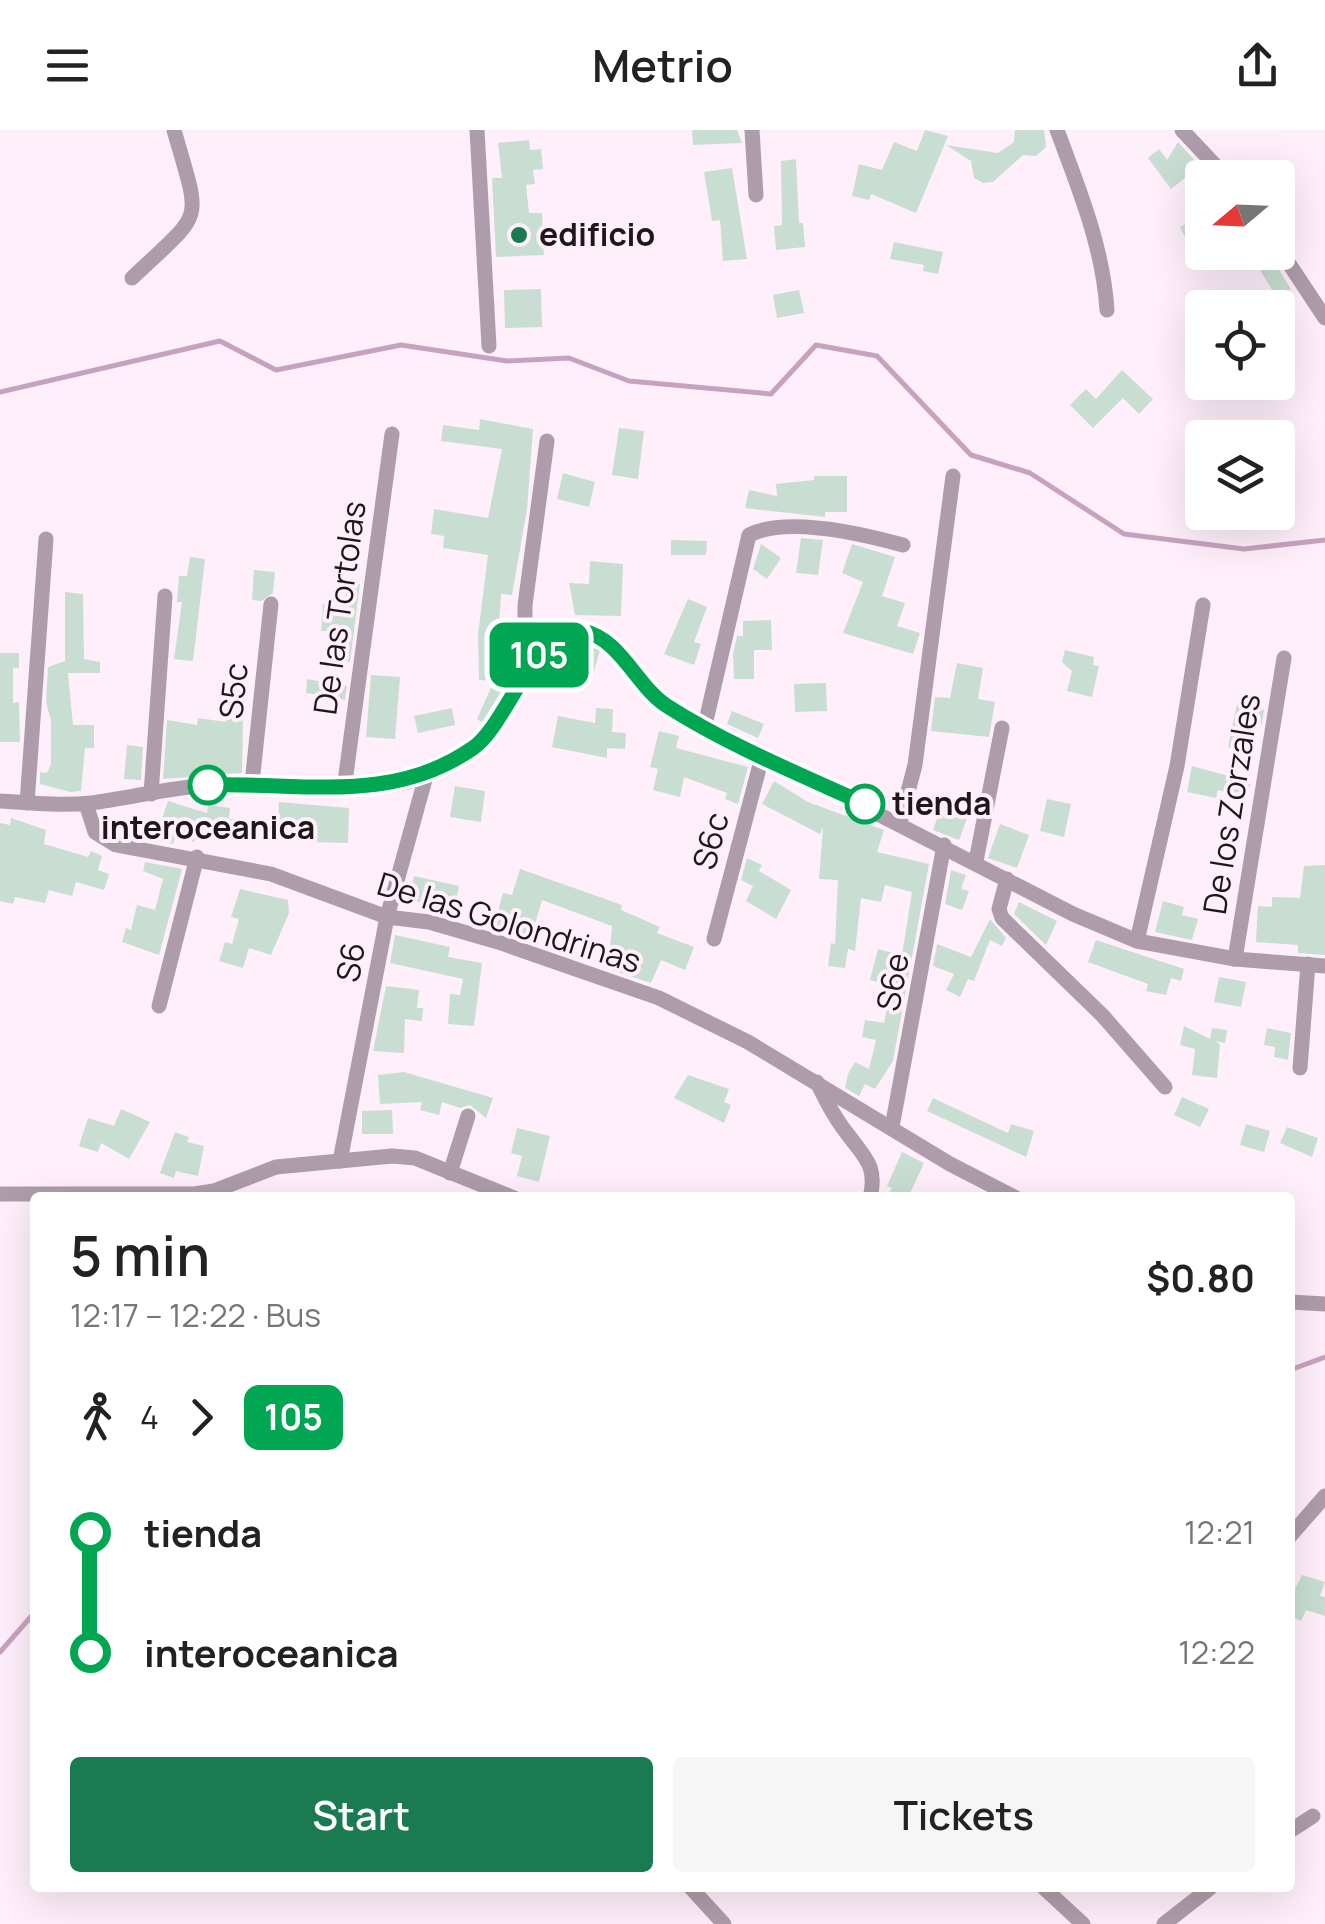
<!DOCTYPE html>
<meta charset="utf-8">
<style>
body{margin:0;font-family:Manrope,sans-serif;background:#f6f6f6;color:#222;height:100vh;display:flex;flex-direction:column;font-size:38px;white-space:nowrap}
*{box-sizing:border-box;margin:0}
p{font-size:32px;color:#767676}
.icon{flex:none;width:55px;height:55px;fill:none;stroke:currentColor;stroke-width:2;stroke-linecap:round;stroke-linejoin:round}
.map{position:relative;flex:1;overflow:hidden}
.sheet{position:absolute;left:30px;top:1062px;width:1265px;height:700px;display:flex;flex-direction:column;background:#fff;border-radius:10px;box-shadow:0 10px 40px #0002}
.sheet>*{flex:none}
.badge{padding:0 20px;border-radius:15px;font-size:35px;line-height:65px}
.needle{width:65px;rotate:251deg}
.fabs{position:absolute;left:1185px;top:30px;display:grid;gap:20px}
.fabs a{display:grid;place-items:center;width:110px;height:110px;border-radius:10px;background:#fff;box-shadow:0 10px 40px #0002;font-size:50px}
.map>.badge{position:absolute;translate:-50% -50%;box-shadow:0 0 0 5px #fff}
.legs{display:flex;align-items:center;gap:15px;height:110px;padding:0 40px;font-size:32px}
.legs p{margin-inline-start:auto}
.summary{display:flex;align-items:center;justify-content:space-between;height:170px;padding:0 40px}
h1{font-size:55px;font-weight:600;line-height:75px}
.button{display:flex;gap:20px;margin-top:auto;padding:20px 40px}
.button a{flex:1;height:115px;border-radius:10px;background:#1a7b52;color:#fff;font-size:40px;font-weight:600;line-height:115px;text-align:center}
.button a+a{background:#f6f6f6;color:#222}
ul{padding:0 40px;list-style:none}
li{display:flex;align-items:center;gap:35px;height:120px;font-size:38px}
li i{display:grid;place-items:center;width:15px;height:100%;margin:0 12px;background:currentColor}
li i::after{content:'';width:25px;height:25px;margin:-12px;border:8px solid;border-radius:50%;background:#fff}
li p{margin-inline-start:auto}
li:first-child i{background:linear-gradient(#0000 50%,currentColor 0)}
li:last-child i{background:linear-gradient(currentColor 50%,#0000 0)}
header{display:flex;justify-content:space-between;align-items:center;height:130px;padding:0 40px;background:#fff;font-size:45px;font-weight:600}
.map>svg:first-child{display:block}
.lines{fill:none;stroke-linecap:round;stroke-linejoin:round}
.stream{stroke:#c7a2bf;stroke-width:5}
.building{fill:#c9ded2}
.minor{stroke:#ad9daa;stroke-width:15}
.line-1-casing{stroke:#fff;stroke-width:22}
.line-1{stroke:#00a651;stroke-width:15}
.poi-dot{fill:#1a7b52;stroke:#feeffb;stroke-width:4}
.stop-1-dot{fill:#fff;stroke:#00a651;stroke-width:5}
.labels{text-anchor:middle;stroke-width:8;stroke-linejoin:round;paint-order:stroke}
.poi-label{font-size:32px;font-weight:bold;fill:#1d171c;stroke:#feeffb;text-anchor:start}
.street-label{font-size:32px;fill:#1d171c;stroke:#feeffb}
.stop-label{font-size:32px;font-weight:bold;fill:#1d171c;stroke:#feeffb;text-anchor:start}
</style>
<header><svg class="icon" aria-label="menu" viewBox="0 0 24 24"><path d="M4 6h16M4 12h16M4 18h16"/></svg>Metrio<svg class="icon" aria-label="share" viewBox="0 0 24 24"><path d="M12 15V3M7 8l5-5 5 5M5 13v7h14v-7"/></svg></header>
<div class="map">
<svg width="1325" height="1794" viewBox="0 0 1325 1794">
<rect width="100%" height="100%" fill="#feeffb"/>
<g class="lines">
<g class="stream">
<path d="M0,262L220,211L276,240L401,215L507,231L569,228L629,251L771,264L816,215L877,226L971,325L1030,343L1124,404L1244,419L1325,410"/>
<path d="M1290,1240L1325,1227"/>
<path d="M0,1522L35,1482"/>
</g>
</g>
<g class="building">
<path d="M692,0H737L742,13L693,15Z"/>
<path d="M925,0L948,6L916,83L871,64L869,70L852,66L859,34L882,40L894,12L917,21Z"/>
<path d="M1015,0H1044L1046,17L1036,26L1023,25L993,52L983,53L974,48L971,31L946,15L998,23L1014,12Z"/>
<path d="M529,10L530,20L541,19L543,39L533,40L535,54L526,55L529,83H542L544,125L496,127L492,48H502L498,13Z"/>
<path d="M1178,12L1200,36L1171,59L1148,28L1159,19L1167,30Z"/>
<path d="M796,29L799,93H803L805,117L776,120L774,96L782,95L781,31Z"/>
<path d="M732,38L747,129L723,131L720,90L712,91L704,42Z"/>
<path d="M1202,86V141L1180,97Z"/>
<path d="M894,112L943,122L938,144L923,141L924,135L890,129Z"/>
<path d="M1249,122H1268L1291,159L1277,168Z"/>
<path d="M541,159L542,197L505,198L504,160Z"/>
<path d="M799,160L804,183L777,188L773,165Z"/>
<path d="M1122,240L1153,269L1139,284L1123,268L1093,298L1070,275L1086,259L1096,269Z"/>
<path d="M480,289L533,299L527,379L512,465L501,464L497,525L509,518L507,552L482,592L477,589L494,551L479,550L478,505L488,425L443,418L444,406L431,404L434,379L488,388L502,319L441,311L443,295L479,300Z"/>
<path d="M619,298L644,301L638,349L612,345Z"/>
<path d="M563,343L595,352L589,377L557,369Z"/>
<path d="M814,346H847V382H825V387L745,378L749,360L777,366L776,354L814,350Z"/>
<path d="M801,408L823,410L818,445L796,443Z"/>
<path d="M671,410L707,411L706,425H671Z"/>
<path d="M761,414L781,428L767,449L753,439Z"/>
<path d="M852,414L895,427L882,466L905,473L897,496L920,503L913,524L843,503L863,452L842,443Z"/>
<path d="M190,427L205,429L193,531L174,529L182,472H177L179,446H187Z"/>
<path d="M590,431L623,434L621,486L575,485L569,453L589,454Z"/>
<path d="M254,440L275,442L273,463L261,471L252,470Z"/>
<path d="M347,452L360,454L350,532L336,531L339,502L321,501L323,474L344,476Z"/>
<path d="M65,462L83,464L84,529L100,532V543H68L73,595H94V618H85L81,661L70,662L40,654V642L47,643L51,634V591L46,572L48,537L65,531Z"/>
<path d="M688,469L707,477L694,512L701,514L694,535L664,524Z"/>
<path d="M771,490L772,520H754V549H734L733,524L737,506H743V491Z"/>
<path d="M574,513L600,520L593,545L567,538Z"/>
<path d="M1065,520L1094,527L1093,535L1099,536L1092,567L1067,561L1072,541L1062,532Z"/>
<path d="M0,523H19V538H13V573L19,572L20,612H0Z"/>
<path d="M957,533L983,538L978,569L995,572L989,607L931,601L935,567L950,568Z"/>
<path d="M371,545L400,547L395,609L366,607Z"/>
<path d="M307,549L347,556L345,570L306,563Z"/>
<path d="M826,553L827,581L795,582L794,554Z"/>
<path d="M1239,565L1254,569L1252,577L1264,580L1262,594L1249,590L1239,621L1228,617Z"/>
<path d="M452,578L455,595L418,603L414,586Z"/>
<path d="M596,578L613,579L612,602L626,603L625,619L607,618V628L552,617L558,586L595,593Z"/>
<path d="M732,581L764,594L758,608L727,594Z"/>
<path d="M198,588L226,592V588H243L242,643L163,649L167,590L197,595Z"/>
<path d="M659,601L679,606L676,618L748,637L738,674L725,669L727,663L684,647L680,667L653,660L658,639L650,637Z"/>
<path d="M127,615L143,617L141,650L124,649Z"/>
<path d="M1192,636L1251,652L1247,667L1218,660L1216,668L1187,662Z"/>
<path d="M774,651L808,672L884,700L877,722L929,734L893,931L875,959L865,954L859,966L845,958L848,944L855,932L869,939L876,910L862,907L865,890L884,893L891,856L870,850L878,819L902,825L912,762L885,755L881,772L861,768L855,821L848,819L845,838L828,836L831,813L835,814L838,750L819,749L823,697L820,704L762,674Z"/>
<path d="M455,656L485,661L481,692L450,687Z"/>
<path d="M1047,669L1071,674L1064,707L1040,701Z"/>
<path d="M168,671L207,683L208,675L230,678L229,689L248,691L246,704L198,698L194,712L175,707L173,714L111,699L114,690L156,706Z"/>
<path d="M279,672L349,678L348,713L310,712L311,698L278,692Z"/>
<path d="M942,674L969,683L959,710L933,700Z"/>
<path d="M11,688L46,700L44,714L88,727L91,721L102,726L98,740L109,744L104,760L76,752L72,766L49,760L45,773L15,767L13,774L0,771V693L10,695Z"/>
<path d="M1000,694L1029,705L1017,738L988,728Z"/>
<path d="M747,728L762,735L759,741L791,760L776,789L746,771L753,756L741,750Z"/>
<path d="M145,732L182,739L159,825L122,812L126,798L131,800L137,775L155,780L163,749L143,741Z"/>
<path d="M1325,735V825L1298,823V815L1256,812L1258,776L1272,777V767L1300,768L1304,736Z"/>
<path d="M520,739L622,775L621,780L660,797L657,803L694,817L685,840L661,830L651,853L603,837L605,828L609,829L612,796L542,770L530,811L493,799L503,763L512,765Z"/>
<path d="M951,740L966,745L961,759L969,761L962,780L945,774Z"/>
<path d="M414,746L459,756L454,779L409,770Z"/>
<path d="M240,759L288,770L289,783L271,825L249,818L243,838L219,831L225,812L232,814L239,789L231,787Z"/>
<path d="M1163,771L1184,777L1182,785L1198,789L1192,810L1155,802Z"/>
<path d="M1019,772L1057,791L1046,815L1014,784Z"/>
<path d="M990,789L1006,808L1002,816L990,810L974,851L968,849L960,867L946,860L954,844L933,836L937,814L971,827Z"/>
<path d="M395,805L450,817L448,827L482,833L474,896L448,894L450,864L460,865L463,849L390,833Z"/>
<path d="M1096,810L1184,839L1181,851L1171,848L1166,865L1146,861L1148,854L1088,832Z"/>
<path d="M1219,847L1246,852L1241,877L1214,872Z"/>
<path d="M386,856L419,860L417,878H423L422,891L405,889L404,923L373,921Z"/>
<path d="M1184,896L1210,909L1212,898L1227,900L1225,913L1215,911L1220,914L1217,948L1192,945L1195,919L1180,915Z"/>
<path d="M1267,898L1291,903L1288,930L1274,927L1275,917L1264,915Z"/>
<path d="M404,942L493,968L486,988L470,975L460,978L442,972L439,985L420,980L422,972L380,974L378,945Z"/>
<path d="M688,945L729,959L724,972L731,975L724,993L674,968Z"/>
<path d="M1182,967L1209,979L1200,997L1174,985Z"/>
<path d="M933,968L1008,1003L1011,994L1034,1001L1026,1027L927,981Z"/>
<path d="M121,979L150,992L129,1029L101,1013L98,1022L79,1016L88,988L114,996Z"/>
<path d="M392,980L393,1004H362V981Z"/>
<path d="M1246,994L1270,1001L1264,1022L1240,1015Z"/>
<path d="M1287,997L1318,1008L1312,1027L1280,1013Z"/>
<path d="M517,998L550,1006L539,1052L517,1046L522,1026L511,1023Z"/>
<path d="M175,1002L189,1007L187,1012L204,1016L198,1046L176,1041L174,1048L160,1043Z"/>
<path d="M902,1022L924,1033L908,1068H887L892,1058L887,1056Z"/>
<path d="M1302,1445L1325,1452L1320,1466L1325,1467V1486L1306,1480L1301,1491L1290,1486V1455L1296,1457Z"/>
</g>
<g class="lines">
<g class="minor">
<path d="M477,0L489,216"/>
<path d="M752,0L756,65"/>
<path d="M1057,0C1079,59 1103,117 1107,180"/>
<path d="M1182,0L1227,48"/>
<path d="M1278,117L1325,188"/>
<path d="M132,148C206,78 201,96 174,0"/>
<path d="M525,544V475L547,311"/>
<path d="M705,595L749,405C787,386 863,404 903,415"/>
<path d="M252,653L271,474"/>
<path d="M344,659L392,304"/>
<path d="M151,664L165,466"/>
<path d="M0,671C30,673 62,676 91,673C131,668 171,657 212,655C272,651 378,670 430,644C445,636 463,627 476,616C508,591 534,500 579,500C616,501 642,557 669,577L1073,784L1137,811L1235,829L1325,836"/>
<path d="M27,673L46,409"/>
<path d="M86,674L95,702L116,715L271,744L387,787L429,792L498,812L659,868L748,912L950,1034L1016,1068"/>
<path d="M900,692L915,635L953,346"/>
<path d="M976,731L1002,598"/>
<path d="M1007,749L999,779L1002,788L1103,886L1165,957"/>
<path d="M714,809L762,627"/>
<path d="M1137,811L1177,636L1203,475"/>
<path d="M1235,829L1284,528"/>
<path d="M159,876L197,727"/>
<path d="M1300,938L1308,834"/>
<path d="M817,952C825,969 834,987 846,1002C864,1027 878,1035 870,1068"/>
<path d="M892,997L944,715"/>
<path d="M340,1031L387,787L426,646"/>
<path d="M450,1043L468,986"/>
<path d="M0,1064H194L214,1061L276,1037L392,1026L415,1028L514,1068"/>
<path d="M1290,1172L1325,1174"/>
<path d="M1290,1406L1325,1366"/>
<path d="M1290,1701L1313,1686"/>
<path d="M691,1758L724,1794"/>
<path d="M1044,1758L1083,1794"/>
<path d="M1164,1794L1210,1758"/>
</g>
</g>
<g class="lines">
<defs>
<path id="line-1" d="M208,655C301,652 392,675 473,618C508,594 536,493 583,501C621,509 636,556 667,576C728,615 799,644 865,674"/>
</defs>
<use href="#line-1" class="line-1-casing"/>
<use href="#line-1" class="line-1"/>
</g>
<circle class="poi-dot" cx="519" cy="105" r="10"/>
<g class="stop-1-dot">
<circle cx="208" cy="655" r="18"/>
<circle cx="865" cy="674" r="18"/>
</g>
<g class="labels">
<g class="poi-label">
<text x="539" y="116">edificio</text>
</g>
<g class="street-label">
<text transform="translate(340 478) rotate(-82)" y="11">De las Tortolas</text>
<text transform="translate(234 561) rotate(-84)" y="11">S5c</text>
<text transform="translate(1232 674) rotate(-81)" y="11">De los Zorzales</text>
<text transform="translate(711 711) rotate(-75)" y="11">S6c</text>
<text transform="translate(509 793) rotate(17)" y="11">De las Golondrinas</text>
<text transform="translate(351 832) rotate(-80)" y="11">S6</text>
<text transform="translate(893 852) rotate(-80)" y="11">S6e</text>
</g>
<g class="stop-label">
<text x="892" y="685">tienda</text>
<text x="208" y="709" text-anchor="middle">interoceanica</text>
</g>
</g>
</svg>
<div class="fabs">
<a><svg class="needle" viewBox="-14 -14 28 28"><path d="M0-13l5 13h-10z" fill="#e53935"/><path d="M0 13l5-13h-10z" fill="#767676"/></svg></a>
<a><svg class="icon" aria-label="locate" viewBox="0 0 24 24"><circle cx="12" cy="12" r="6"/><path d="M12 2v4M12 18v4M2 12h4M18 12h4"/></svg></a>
<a><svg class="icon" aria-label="layers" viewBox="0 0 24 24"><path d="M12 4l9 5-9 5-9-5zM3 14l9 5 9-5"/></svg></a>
</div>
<b class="badge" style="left:539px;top:525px;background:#00a651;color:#fff">105</b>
<section class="sheet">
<div class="summary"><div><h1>5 min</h1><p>12:17 – 12:22 · Bus</p></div><b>$0.80</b></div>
<div class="legs"><svg class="icon" aria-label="walk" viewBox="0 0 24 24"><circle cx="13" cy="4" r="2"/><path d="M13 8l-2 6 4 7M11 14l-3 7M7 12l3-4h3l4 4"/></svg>4<svg class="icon" aria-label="forward" viewBox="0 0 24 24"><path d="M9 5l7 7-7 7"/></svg><b class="badge" style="background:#00a651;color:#fff">105</b></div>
<ul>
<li><i style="color:#00a651"></i><b>tienda</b><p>12:21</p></li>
<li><i style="color:#00a651"></i><b>interoceanica</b><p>12:22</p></li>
</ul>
<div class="button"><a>Start</a><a>Tickets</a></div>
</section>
</div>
